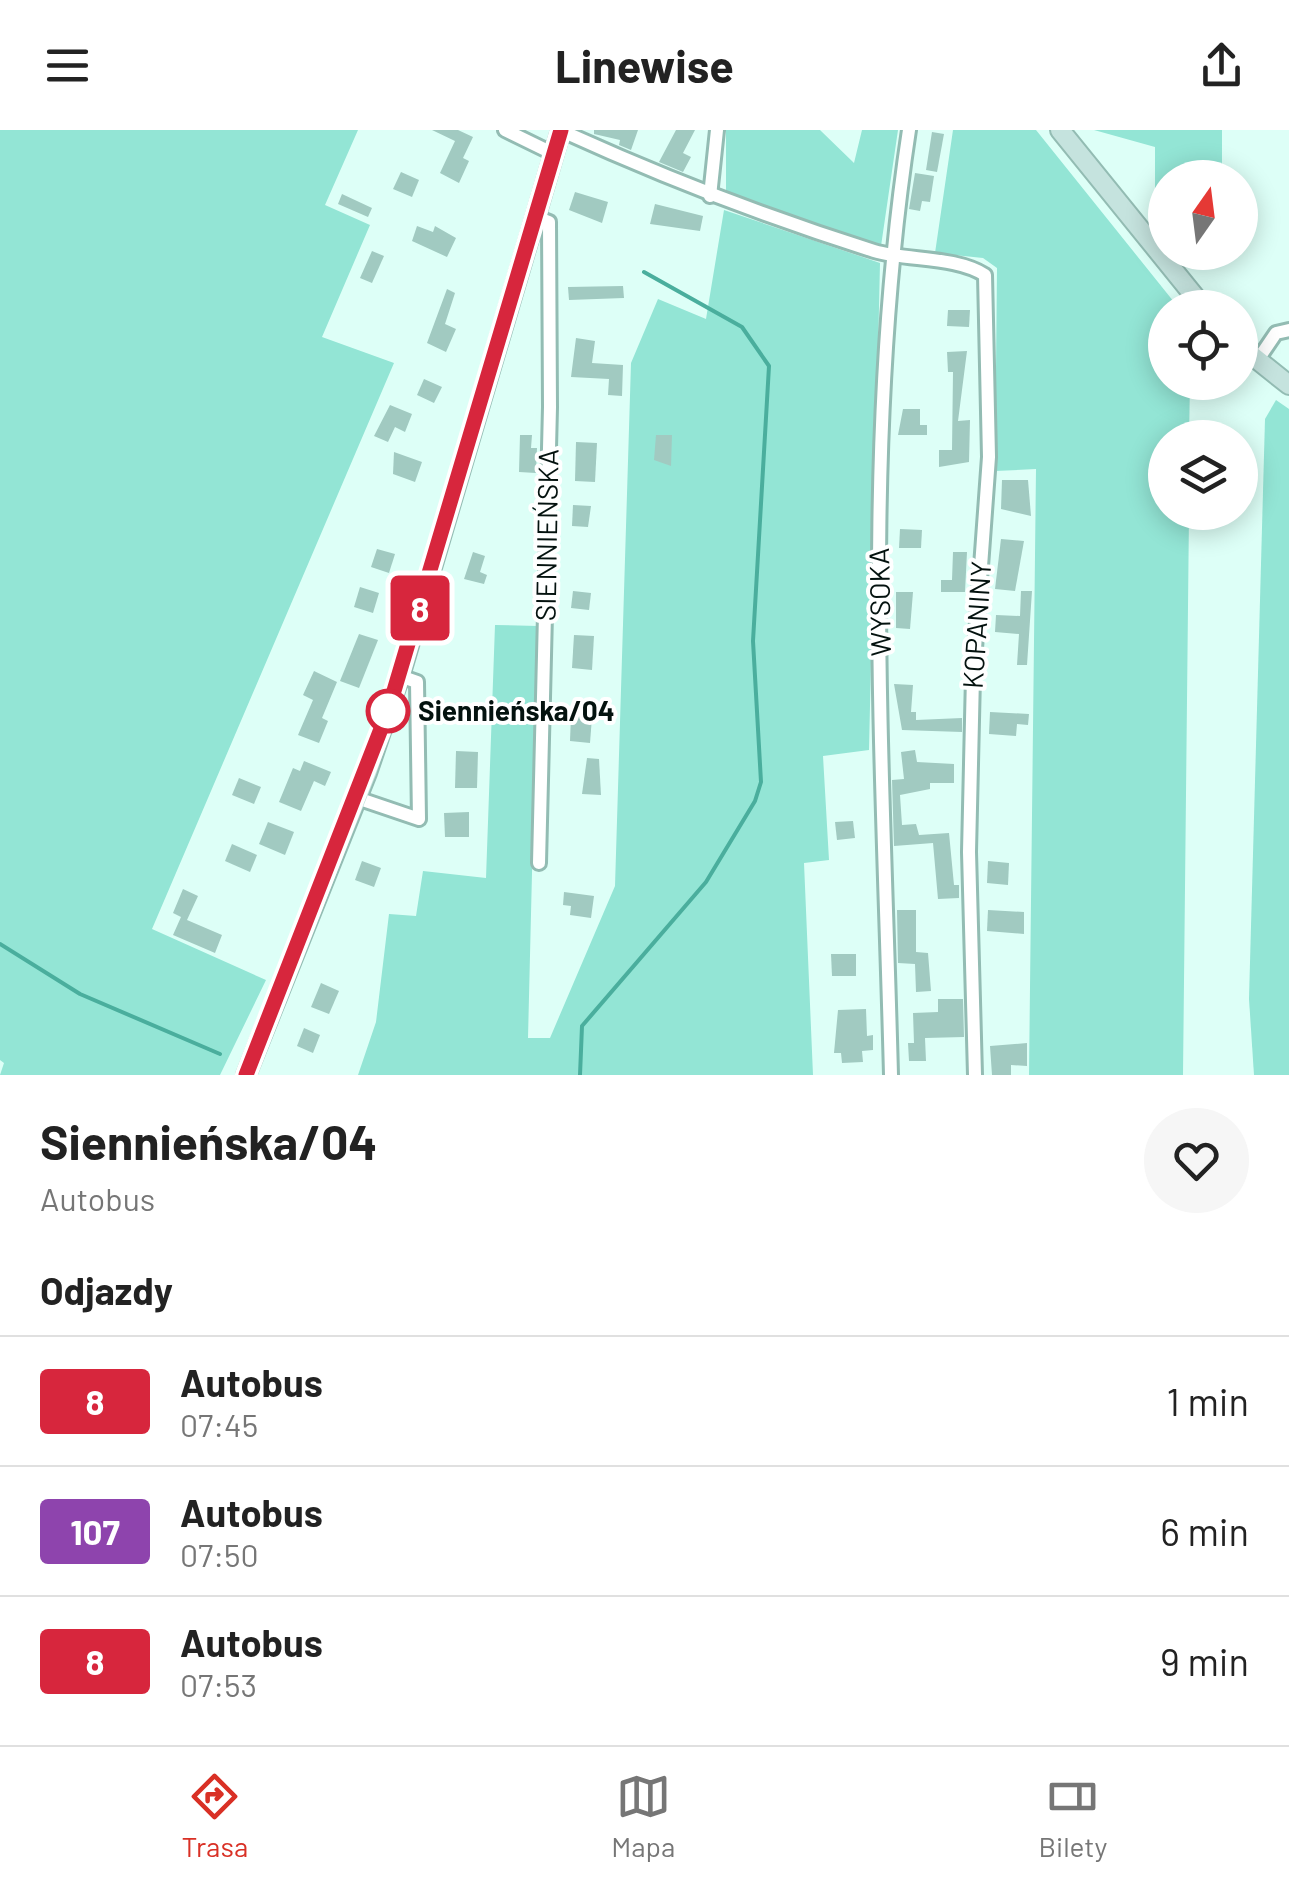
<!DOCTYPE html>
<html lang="pl">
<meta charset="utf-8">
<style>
body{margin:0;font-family:Barlow,sans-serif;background:#f6f6f6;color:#222;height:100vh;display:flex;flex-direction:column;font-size:38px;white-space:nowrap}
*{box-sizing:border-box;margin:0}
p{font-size:32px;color:#767676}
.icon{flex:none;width:55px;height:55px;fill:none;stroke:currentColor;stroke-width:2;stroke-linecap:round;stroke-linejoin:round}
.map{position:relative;height:945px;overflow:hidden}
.sheet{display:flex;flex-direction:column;background:#fff;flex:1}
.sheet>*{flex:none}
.badge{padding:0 20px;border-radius:8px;font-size:35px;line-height:65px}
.needle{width:65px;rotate:14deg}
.buttons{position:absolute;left:1148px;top:30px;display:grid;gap:20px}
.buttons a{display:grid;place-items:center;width:110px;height:110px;border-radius:50%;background:#fff;box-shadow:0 5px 25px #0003;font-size:50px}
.map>.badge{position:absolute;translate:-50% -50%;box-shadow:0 0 0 5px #fff}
h2{padding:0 40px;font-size:38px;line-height:90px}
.round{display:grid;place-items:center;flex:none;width:105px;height:105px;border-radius:52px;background:#f6f6f6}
.headline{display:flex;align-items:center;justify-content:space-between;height:170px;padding:0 40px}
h1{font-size:48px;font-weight:700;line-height:75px}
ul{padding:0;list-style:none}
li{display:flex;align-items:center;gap:30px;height:130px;padding:0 40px;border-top:2px solid #e0e0e0}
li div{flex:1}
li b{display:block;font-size:38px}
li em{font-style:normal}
li .badge{min-width:110px;font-weight:700;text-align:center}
header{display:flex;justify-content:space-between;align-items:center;height:130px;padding:0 40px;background:#fff;font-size:45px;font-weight:700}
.tabs{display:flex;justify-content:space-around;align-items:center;height:140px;border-top:2px solid #e0e0e0;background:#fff;font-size:28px;color:#767676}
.tabs a{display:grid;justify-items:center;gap:5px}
.tabs .current{color:#d93025}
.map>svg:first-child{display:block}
.green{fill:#93e5d5}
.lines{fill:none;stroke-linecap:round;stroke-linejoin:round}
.stream{stroke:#4aae9d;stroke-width:4}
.building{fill:#a1cac1}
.street-casing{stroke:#93bcb3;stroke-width:18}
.secondary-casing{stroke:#93bcb3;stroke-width:22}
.street{stroke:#fff;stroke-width:12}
.secondary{stroke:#c5e3de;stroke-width:18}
.line-casing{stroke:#fff;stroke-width:22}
.line{stroke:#d7263d;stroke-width:15}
.stop-dot{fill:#fff;stroke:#d7263d;stroke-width:5}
.labels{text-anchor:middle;stroke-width:8;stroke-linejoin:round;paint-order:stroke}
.street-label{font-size:28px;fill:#04120f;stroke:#fff}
.stop-label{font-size:28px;font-weight:bold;fill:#04120f;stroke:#fff;text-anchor:start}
</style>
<header><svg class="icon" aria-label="menu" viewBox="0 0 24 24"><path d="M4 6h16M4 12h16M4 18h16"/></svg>Linewise<svg class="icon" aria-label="share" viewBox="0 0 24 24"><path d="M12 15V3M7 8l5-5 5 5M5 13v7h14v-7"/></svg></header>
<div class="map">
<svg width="1289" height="945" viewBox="0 0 1289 945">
<rect width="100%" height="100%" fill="#ddfff7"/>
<g class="green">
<path d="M0,0H358L325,75L370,95L322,207L394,233L152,799L266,850L220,945H0L4,933L0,930Z"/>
<path d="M726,0H820L854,33L862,0H898L881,116L726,62Z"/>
<path d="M953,0H1036L1178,177L1165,178V252L1190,253L1189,307L1165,308V382L1189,383L1183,945H1029L1036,339L995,341L997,138L983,128L935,123Z"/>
<path d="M1094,0H1222V47L1165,48V79L1155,67V17Z"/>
<path d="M724,80L880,133L869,620L823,626L829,730L804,733L813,945H358L376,892L389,784L416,786L423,741L486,748L495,495L538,496L528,908H550L615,756L631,233L658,169L706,189Z"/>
<path d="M1276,270L1289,279V945H1254L1249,869L1265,289Z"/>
</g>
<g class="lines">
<g class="stream">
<path d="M0,814L80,864L220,924"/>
<path d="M580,945L582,896L706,752L755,671L761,652L753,511L769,236L742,197L644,142"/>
</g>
</g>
<g class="building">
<path d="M432,0H458L473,7L463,28L469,31L459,53L440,43L455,11Z"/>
<path d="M594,0H638L631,20L619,15L620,10L594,4Z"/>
<path d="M676,0H695L683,23L691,27L683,42L659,32Z"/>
<path d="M932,2L944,4L937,42L926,40Z"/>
<path d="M401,42L419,50L412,67L393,59Z"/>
<path d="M915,43L934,46L930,72L922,71L920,81L909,79Z"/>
<path d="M575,62L608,72L602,93L569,80Z"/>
<path d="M342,64L372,78L368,87L338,74Z"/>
<path d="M655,74L703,86L700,101L650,94Z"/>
<path d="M417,96L433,102L435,96L456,108L447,127L412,111Z"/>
<path d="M372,121L384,126L372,153L360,148Z"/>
<path d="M623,156L624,168L569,170L568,157Z"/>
<path d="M447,159L455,163L445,194L456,199L446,222L427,213Z"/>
<path d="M948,180H970L969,197L947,196Z"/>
<path d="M576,208L595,211L592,233L623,235L622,266L608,265L609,249L571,247Z"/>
<path d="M967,221L958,291L970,290L969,332L939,337V320H952L953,242H948L947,222Z"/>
<path d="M424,249L442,257L434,273L417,265Z"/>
<path d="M390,275L412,284L405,302L395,297L388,312L374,306Z"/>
<path d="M903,279H920V295H927V305H898Z"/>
<path d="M520,305H532L531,318H537L536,343L519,342Z"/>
<path d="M656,305H672L671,336L654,330Z"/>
<path d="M576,312L597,313L595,352L575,351Z"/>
<path d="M394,322L422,332L415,352L393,344Z"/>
<path d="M1002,350H1028L1031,386L1001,379Z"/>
<path d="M573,375L591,376L588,397L572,396Z"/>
<path d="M900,399L922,400L921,418H899Z"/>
<path d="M1001,409L1024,411L1015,461L995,459Z"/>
<path d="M377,419L395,424L389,443L371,437Z"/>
<path d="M473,422L485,426L480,442L487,445L484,454L464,449Z"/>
<path d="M953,422H967L965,462H941V450H952Z"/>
<path d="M360,457L379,463L373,483L354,477Z"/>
<path d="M573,461L591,463L589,480L571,478Z"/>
<path d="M1021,461H1032L1027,535H1017L1019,504L995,502L996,485L1020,486Z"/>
<path d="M896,462H913L910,499L896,498Z"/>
<path d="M359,504L378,510L359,558L340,551Z"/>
<path d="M574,505L594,506L592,540L572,538Z"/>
<path d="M314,541L337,552L322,588L328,591L319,613L298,605L313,570L303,565Z"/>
<path d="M894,554L913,555L911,582H916V590L962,588V602L902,600Z"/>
<path d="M990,582L1029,584L1028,595L1017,594L1016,606L989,604Z"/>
<path d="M571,585L592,587L590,613L570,611Z"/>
<path d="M915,620L917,632L954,634V653H930V659L900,665L902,695L916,694L919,705L949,703L954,755H959V768L938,769L933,713L894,716L892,650L904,649L901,622Z"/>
<path d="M456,621L478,622L477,658H455Z"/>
<path d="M587,628L599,629L601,665L582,664Z"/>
<path d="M304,631L331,642L325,656L314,651L301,681L279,672L293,638L300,641Z"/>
<path d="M239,648L261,657L254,674L232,665Z"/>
<path d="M469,682V707H445L444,683Z"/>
<path d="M853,691L855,708L837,710L835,692Z"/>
<path d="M268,692L294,702L285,725L259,714Z"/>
<path d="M232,714L257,725L250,742L225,731Z"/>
<path d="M362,731L381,738L374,757L355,750Z"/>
<path d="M988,731L1009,733L1008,755L987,753Z"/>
<path d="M183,759L198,766L187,790L222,805L215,823L173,805L181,787L173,783Z"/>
<path d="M564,762L594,766L591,788L570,785L571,776L563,775Z"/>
<path d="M897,780H916V822L928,823L931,861L916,862L915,834L898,833Z"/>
<path d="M988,780L1024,782V804L987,801Z"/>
<path d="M831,824H856V846H832Z"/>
<path d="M321,853L339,861L329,884L311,877Z"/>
<path d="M938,869H963L964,907L925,908L926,931H909L908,913H914L913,883L938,882Z"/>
<path d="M866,879L867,906L873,905V920L862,921L863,932L842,933L841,923H834L838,880Z"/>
<path d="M304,898L320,905L313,923L297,916Z"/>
<path d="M1027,913V936L1011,935V945H992L990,916Z"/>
</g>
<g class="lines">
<defs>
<g id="street">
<path d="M505,0L554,24"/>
<path d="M560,0C663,47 766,87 874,121C908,131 955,126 985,145L989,327L973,546L969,722L975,945"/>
<path d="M710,66L717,0"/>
<path d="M536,87L549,92L550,277L539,733"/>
<path d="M1257,231L1276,203L1289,200"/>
<path d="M357,668L419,689L417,552L400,546"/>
<path d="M891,945C883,629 861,313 909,0"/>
</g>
<g id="secondary">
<path d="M1060,0L1204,178"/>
<path d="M1240,216L1289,255"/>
<path d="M246,945L367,643L400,546L561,0"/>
</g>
</defs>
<use href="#street" class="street-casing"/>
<use href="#secondary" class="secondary-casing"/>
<use href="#street" class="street"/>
<use href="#secondary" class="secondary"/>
</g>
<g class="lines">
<defs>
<path id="line" d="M246,945L388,581L561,0"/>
</defs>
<use href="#line" class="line-casing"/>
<use href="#line" class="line"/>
</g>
<circle class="stop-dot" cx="388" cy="581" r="20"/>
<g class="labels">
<g class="street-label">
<text transform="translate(547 405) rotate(-89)" y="10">SIENNIEŃSKA</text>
<text transform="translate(880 472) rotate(-91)" y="10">WYSOKA</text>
<text transform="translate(977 495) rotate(-86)" y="10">KOPANINY</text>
</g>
<g class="stop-label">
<text x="418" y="591">Siennieńska/04</text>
</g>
</g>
</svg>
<div class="buttons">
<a><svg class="needle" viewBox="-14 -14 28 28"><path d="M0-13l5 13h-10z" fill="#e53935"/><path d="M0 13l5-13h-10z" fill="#767676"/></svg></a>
<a><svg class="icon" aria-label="locate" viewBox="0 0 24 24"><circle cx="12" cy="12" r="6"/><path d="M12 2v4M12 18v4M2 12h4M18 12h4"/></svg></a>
<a><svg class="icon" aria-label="layers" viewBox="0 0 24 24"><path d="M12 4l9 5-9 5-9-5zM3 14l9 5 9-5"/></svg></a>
</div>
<b class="badge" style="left:420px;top:478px;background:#d7263d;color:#fff">8</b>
</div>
<section class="sheet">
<div class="headline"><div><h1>Siennieńska/04</h1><p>Autobus</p></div><a class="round"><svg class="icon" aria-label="heart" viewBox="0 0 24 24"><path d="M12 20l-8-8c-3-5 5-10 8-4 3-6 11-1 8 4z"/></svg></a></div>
<h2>Odjazdy</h2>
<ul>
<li><span class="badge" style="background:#d7263d;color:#fff">8</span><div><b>Autobus</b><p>07:45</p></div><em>1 min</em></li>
<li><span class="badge" style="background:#8e44ad;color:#fff">107</span><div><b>Autobus</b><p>07:50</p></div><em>6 min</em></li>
<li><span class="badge" style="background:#d7263d;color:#fff">8</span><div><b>Autobus</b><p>07:53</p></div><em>9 min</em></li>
</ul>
</section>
<nav class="tabs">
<a class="current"><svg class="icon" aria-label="directions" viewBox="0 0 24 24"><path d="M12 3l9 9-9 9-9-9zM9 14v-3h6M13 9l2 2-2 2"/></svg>Trasa</a>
<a><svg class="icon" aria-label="map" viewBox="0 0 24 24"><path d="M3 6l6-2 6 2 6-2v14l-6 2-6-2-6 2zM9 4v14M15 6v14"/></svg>Mapa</a>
<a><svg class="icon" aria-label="tickets" viewBox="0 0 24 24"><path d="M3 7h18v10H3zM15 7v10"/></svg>Bilety</a>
</nav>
